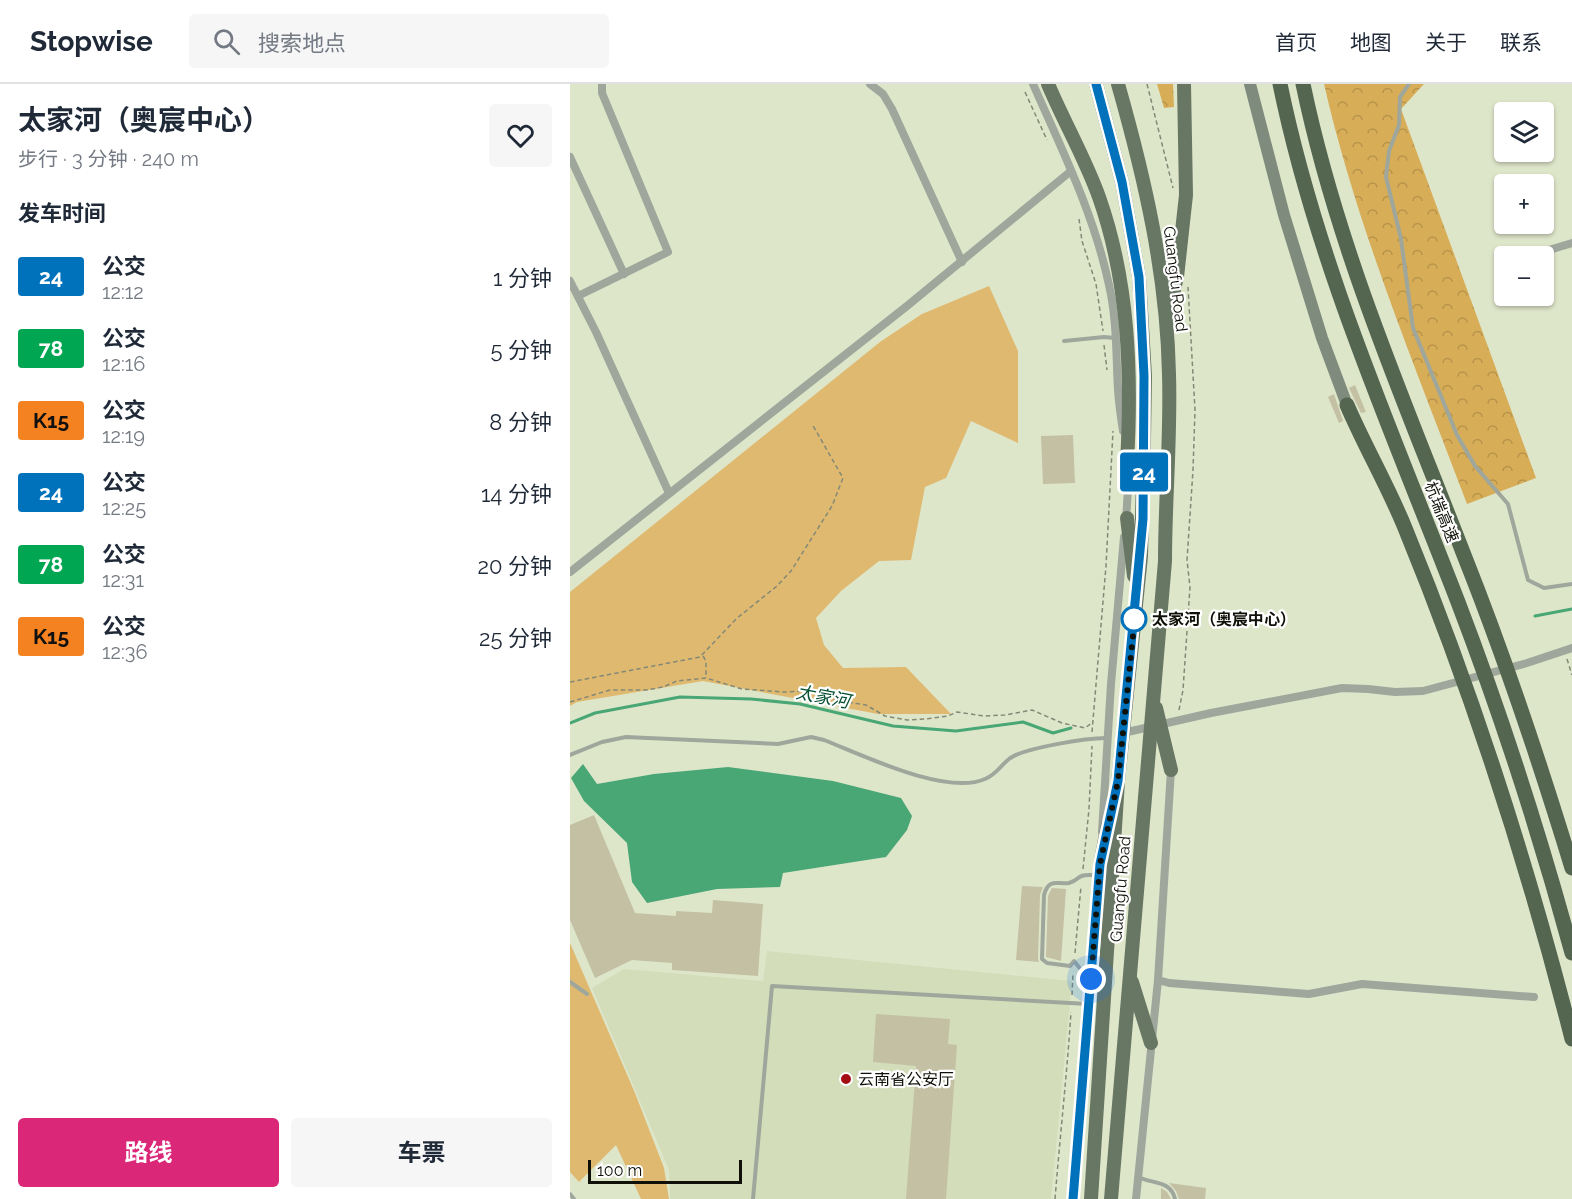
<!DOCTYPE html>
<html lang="zh">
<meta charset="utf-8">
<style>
body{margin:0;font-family:Raleway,"Noto Sans SC",sans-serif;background:#f6f6f7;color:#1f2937;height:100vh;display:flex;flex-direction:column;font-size:22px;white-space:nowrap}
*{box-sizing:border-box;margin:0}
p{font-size:20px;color:#747a83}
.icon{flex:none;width:33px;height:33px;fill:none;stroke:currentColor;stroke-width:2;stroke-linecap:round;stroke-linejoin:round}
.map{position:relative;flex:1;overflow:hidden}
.drawer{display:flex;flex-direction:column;background:#fff;width:570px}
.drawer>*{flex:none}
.badge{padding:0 12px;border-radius:4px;font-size:21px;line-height:39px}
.buttons{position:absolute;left:924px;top:18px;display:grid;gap:12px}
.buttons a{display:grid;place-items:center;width:60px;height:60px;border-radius:6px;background:#fff;box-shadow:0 2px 4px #0004;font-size:30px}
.scale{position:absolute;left:18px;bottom:15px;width:154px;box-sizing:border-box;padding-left:6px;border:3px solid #0f1108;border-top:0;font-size:16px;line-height:21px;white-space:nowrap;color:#0f1108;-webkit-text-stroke:4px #fff;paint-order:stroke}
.you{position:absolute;width:30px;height:30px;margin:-15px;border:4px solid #fff;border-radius:50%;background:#1a73e8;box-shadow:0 0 0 9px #1a73e833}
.map>.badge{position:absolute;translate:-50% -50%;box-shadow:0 0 0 3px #fff}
h2{padding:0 18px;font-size:22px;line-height:54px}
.round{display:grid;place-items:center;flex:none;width:63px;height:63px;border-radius:6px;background:#f6f6f7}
.headline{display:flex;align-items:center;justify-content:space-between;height:102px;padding:0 18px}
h1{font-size:28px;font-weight:700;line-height:45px}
.button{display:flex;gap:12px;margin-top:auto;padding:12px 18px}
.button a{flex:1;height:69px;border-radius:6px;background:#db2777;color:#fff;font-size:24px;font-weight:700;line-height:69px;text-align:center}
.button a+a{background:#f6f6f7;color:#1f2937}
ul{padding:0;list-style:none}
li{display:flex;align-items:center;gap:18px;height:72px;padding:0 18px}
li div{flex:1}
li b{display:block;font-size:22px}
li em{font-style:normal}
li .badge{min-width:66px;font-weight:700;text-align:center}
header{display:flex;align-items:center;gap:36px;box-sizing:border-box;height:84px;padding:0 30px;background:#fff;border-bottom:2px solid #e0e1e3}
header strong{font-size:28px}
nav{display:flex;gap:33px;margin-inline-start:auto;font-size:21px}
.search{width:420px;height:54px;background:#f6f6f7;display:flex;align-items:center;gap:15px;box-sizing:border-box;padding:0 21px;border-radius:6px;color:#747a83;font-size:22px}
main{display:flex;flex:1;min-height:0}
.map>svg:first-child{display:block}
.built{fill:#d3ddba}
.forest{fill:url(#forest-crowns)}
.garden{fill:#dfb96f}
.water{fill:#49a675}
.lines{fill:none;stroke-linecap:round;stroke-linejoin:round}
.stream{stroke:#49a675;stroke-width:3}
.building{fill:#c3c0a4}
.path{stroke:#848976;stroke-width:1.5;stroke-dasharray:4.5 3;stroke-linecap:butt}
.lane{stroke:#9fa79d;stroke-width:4}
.street{stroke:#9fa79d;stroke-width:8}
.secondary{stroke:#7f8b7c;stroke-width:12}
.primary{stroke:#687664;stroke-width:14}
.highway{stroke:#546550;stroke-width:15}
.line-casing{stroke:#fff;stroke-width:14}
.line{stroke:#0072bc;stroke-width:9}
.walk{stroke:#0f1108;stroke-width:6;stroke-dasharray:0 10.8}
.stop-dot{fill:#fff;stroke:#0072bc;stroke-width:3}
.poi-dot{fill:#a50d14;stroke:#fff;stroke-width:2}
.labels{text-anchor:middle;stroke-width:4.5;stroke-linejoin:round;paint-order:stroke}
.street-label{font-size:16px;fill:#0f1108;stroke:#fff}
.stop-label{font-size:16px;font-weight:bold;fill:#0f1108;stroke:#fff;text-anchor:start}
.poi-label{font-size:16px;fill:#0f1108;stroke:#fff;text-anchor:start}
.water-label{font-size:18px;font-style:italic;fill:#075232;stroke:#fff}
</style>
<header>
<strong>Stopwise</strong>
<div class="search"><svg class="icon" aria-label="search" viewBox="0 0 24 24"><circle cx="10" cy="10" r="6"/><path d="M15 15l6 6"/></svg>搜索地点</div>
<nav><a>首页</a><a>地图</a><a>关于</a><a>联系</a></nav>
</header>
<main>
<section class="drawer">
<div class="headline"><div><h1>太家河（奥宸中心）</h1><p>步行 · 3 分钟 · 240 m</p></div><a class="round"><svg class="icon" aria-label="heart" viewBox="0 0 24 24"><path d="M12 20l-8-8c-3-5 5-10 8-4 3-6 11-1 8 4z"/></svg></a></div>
<h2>发车时间</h2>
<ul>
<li><span class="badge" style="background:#0072bc;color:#fff">24</span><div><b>公交</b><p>12:12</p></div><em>1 分钟</em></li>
<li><span class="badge" style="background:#00a651;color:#fff">78</span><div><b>公交</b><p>12:16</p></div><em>5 分钟</em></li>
<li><span class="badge" style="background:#f58220;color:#111">K15</span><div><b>公交</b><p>12:19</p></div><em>8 分钟</em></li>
<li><span class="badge" style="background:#0072bc;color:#fff">24</span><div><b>公交</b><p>12:25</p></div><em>14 分钟</em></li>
<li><span class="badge" style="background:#00a651;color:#fff">78</span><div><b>公交</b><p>12:31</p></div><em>20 分钟</em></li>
<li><span class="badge" style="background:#f58220;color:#111">K15</span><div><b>公交</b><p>12:36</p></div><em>25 分钟</em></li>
</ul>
<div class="button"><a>路线</a><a>车票</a></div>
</section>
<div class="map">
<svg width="1002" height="1115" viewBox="0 0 1002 1115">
<defs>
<pattern id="forest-crowns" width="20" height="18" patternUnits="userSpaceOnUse" patternTransform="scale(1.5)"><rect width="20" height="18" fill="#d7ad57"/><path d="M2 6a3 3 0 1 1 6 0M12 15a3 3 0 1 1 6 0" fill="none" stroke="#b7944a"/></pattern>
</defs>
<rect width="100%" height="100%" fill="#dee6ca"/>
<path class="built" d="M197,867L502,897L481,1115H100L99,1086L22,904L54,885L193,897Z"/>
<g class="forest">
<path d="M587,0H603L604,23L594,24Z"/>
<path d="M754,0H854L831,25L966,394L897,420C845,282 787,144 754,0Z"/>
</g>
<g class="garden">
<path d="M419,202L448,267V359L401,337L376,394L355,403L341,476L309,477L271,507L246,534L254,561L273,584L336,583L381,630H308L133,597L7,618L0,622V508L310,258L352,230Z"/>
<path d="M0,859L65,1009L94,1084L99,1115H71L46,1061L9,1098L0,1088Z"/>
</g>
<path class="water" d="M13,680L27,700L84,690L158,683L263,697L331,714L342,732L337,746L316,773L213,789L210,803L147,805L77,819L62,798L57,759L14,717L1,694Z"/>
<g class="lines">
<g class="stream">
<path d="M965,532L1002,525"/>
<path d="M0,639L25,629L110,613L181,615L230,620L323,642L386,647L453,638L483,649L501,644"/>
</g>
</g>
<g class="building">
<path d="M785,301L796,328L791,329L779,304Z"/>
<path d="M764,310L773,337L769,339L758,313Z"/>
<path d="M503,351L505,399L473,400L471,352Z"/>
<path d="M24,731L65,829L106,832V827L142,829L143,816L193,820L188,892L102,886V879L62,876L25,894L0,836V741Z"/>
<path d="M452,802L473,803L470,811L468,875L469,878L446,876Z"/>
<path d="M482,804L496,805L491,877L476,873L478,812Z"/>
<path d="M306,930L380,935L378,960L387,961L376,1115H336L346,982L303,978Z"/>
<path d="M599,1099L636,1104L635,1115H609L606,1107Z"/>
<path d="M591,1104L597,1108L601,1115H591Z"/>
</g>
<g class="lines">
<g class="path">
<path d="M577,0L603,104"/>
<path d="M455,8L477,56"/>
<path d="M509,135L512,157L526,200L533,247"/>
<path d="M534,261L537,286"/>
<path d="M133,572L136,577V593"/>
<path d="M997,575L1002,591"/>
<path d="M0,598L130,573L166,535L207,502L221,487L262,422L273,394L242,340"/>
<path d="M0,618L40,606H76L93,603L107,597L136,594L172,605L214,608L237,607L264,616L296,621L315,632L337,636L356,635L378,632L387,628L414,632L435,631L462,626L492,639L515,644L523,638"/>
<path d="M609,626L613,606L620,503L617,476L623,386L625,326L618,203"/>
<path d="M522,648L536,482L543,347"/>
<path d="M513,785L519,725L522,662"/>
<path d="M505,869L511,802"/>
<path d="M502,911L503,889"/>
<path d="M485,1115C490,1052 497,990 501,928"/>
</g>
<g class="lane">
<path d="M839,0L830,13L829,41L819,67L816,93L831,155L843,244L887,351L905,382L938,420L958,496L974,504L1002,500"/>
<path d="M494,257L534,253L545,254"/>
<path d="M0,671L32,658L56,653L208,660L241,653L254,656C292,671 376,712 415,695C427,690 430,682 439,675C452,664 518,654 536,654"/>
<path d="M520,894L512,887L504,877L500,882L477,879L472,875L474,811C479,793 488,801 499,799C511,796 505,790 523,791L528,784"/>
<path d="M0,898L17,910"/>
<path d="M568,1093C582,1100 601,1096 605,1115"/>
<path d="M0,1110L4,1115"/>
<path d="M183,1115L202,902L518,920"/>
</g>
<g class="street">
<path d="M300,0L313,10L322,25L392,178"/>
<path d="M463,0C492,66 524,130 539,201C547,235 546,271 548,306C549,320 551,334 553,347"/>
<path d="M0,73L54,190"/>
<path d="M959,172L1002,159"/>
<path d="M0,197L26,248L99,409"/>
<path d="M8,212L98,168L32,9V0"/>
<path d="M556,437L558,404L557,375"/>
<path d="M0,488L337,222L501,87"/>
<path d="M553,649L641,629L772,604L798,605L825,608L853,607L957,579L1002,564"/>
<path d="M532,748L541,600L554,453"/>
<path d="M588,896L599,899L739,910L792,900L964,913"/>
<path d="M503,1115L530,779"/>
<path d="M566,1115L588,896L601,686"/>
</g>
<path class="secondary" d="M680,0L714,131L752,254L777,321"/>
<g class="primary">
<path d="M478,0C494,38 515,74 529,113C559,198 562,290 557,379"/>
<path d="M599,227L607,193L616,111L614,0"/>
<path d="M557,434L564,492"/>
<path d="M586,624L601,686"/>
<path d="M530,781L538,740"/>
<path d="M562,898L581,959"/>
<path d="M521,1115L548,697L571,472L574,356L575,292L569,193L552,98L526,0"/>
<path d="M541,1115L595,477C595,414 601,353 599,290C597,191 575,95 548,0"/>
</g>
<g class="highway">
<path d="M710,0C747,180 822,347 888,518C932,633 970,751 1002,869"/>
<path d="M733,0C767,164 834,316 894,471C935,574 970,679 1002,784"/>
<path d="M777,321C795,363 818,402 835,444C903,610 958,781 1002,955"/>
</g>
</g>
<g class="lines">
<defs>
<path id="line" d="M503,1115L530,780L548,697L573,435L574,292L569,193L552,98L526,0"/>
</defs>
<use href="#line" class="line-casing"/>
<use href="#line" class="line"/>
<path class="walk" d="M521,895L530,780L548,697L565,532L564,535"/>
</g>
<circle class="stop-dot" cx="564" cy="535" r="12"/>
<circle class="poi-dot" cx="276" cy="995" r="6"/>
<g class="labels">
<g class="street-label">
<text transform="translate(606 195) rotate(83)" y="6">Guangfu Road</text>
<text transform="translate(872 428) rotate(68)" y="6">杭瑞高速</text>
<text transform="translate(550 805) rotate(-85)" y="6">Guangfu Road</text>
</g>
<g class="stop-label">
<text x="582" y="541">太家河（奥宸中心）</text>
</g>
<g class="poi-label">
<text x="288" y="1001">云南省公安厅</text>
</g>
<g class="water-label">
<text transform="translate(253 613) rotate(11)" y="6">太家河</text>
</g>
</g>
</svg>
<div class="buttons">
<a><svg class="icon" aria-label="layers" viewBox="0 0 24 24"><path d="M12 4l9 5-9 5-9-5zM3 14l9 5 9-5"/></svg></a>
<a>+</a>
<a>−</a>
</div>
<div class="scale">100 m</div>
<div class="you" style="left:521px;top:895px"></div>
<b class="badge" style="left:574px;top:388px;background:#0072bc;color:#fff">24</b>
</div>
</main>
